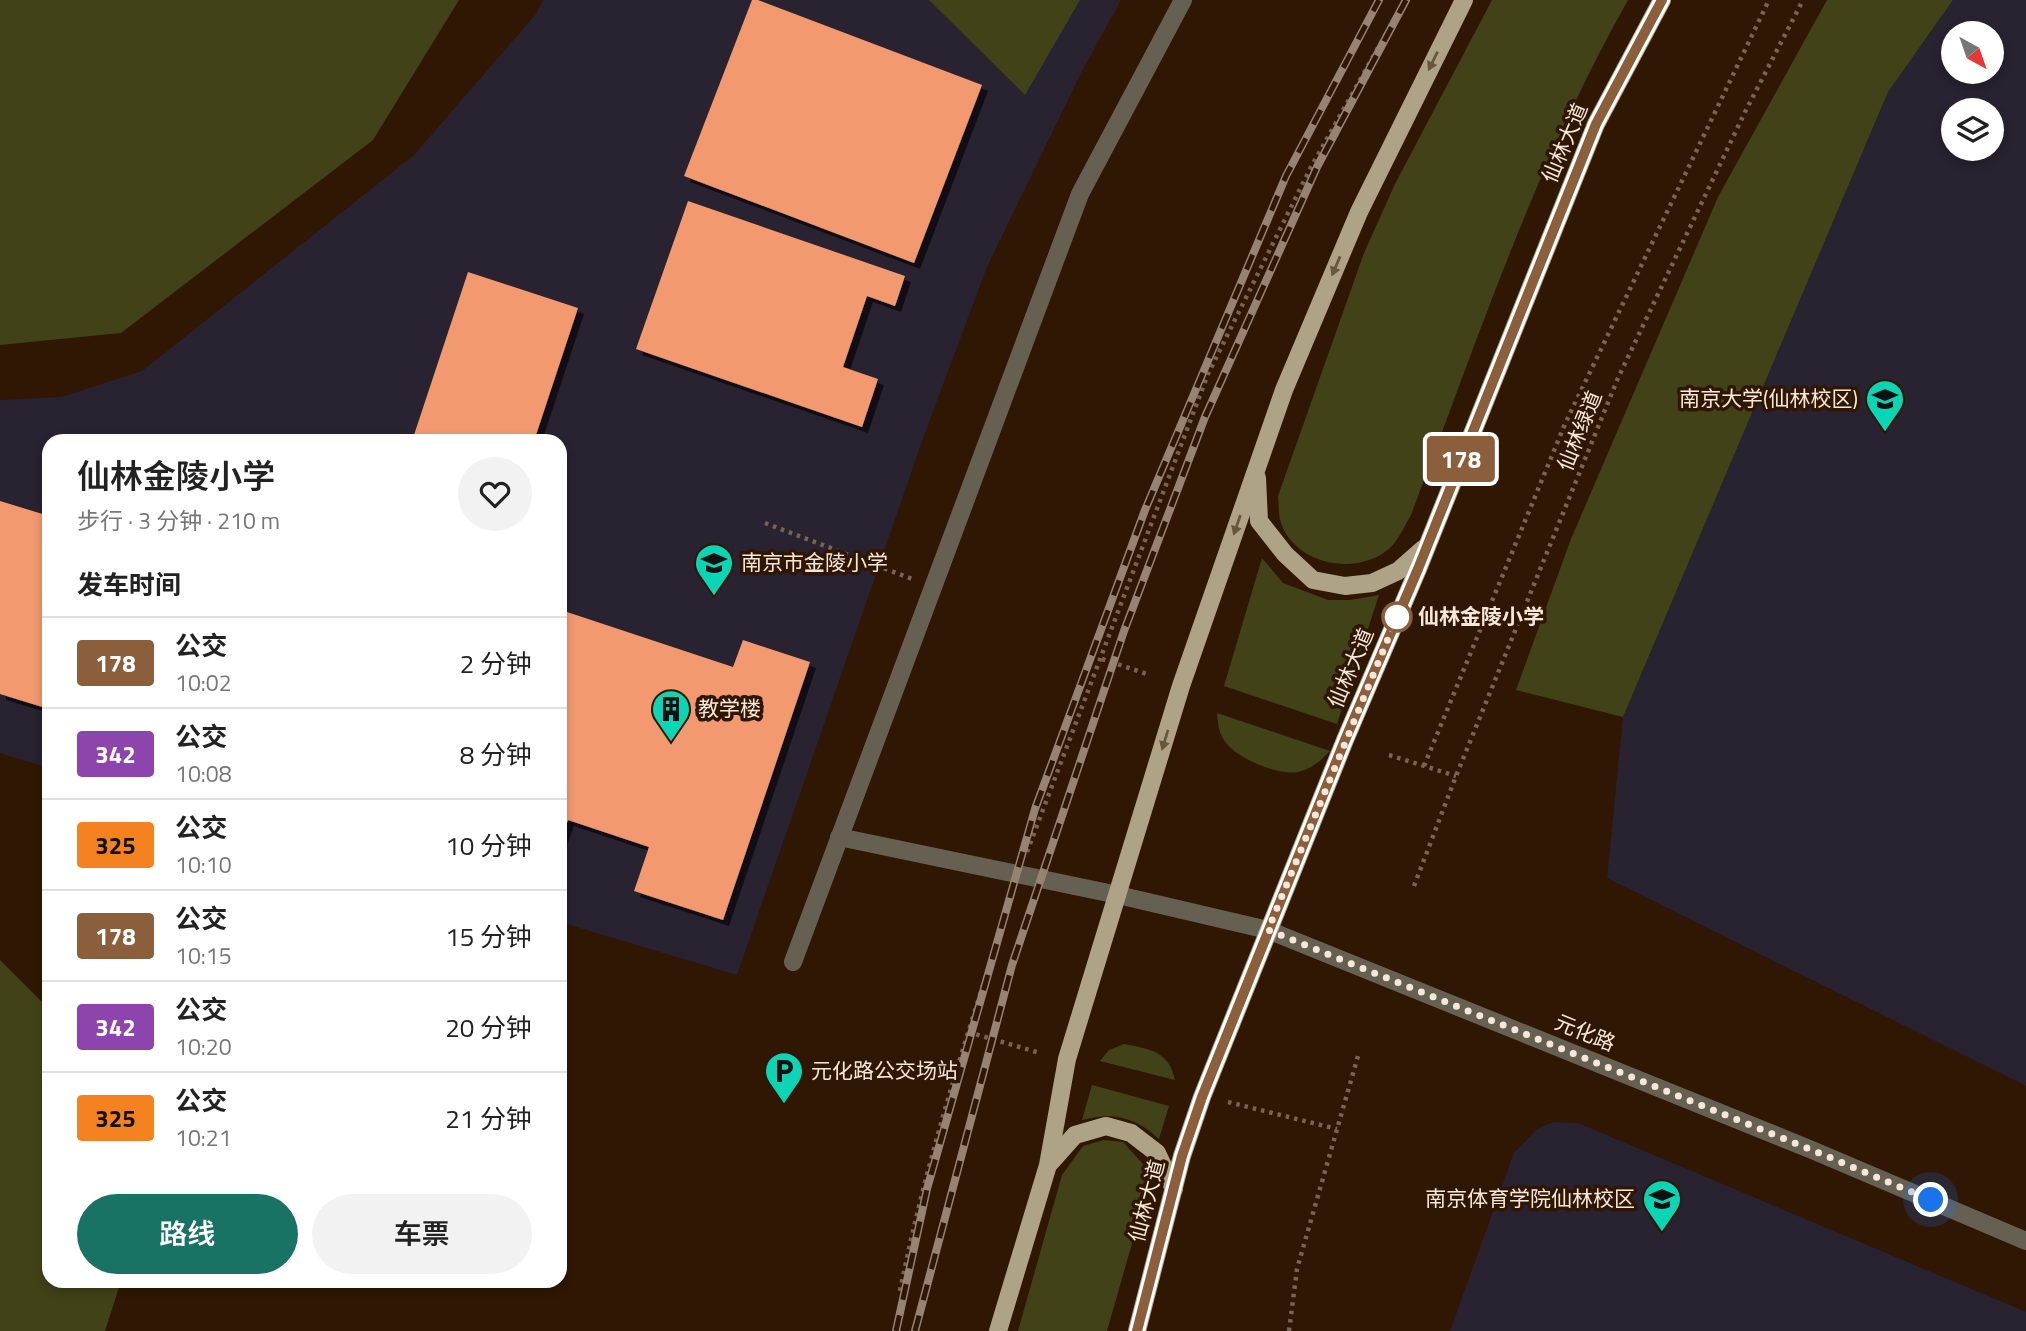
<!DOCTYPE html>
<html lang="zh">
<meta charset="utf-8">
<style>
body{margin:0;font-family:"Titillium Web","Noto Sans SC",sans-serif;background:#f2f2f2;color:#222;height:100vh;display:flex;flex-direction:column;font-size:26px;white-space:nowrap}
*{box-sizing:border-box;margin:0}
p{font-size:23px;color:#767676}
.icon{flex:none;width:38px;height:38px;fill:none;stroke:currentColor;stroke-width:2;stroke-linecap:round;stroke-linejoin:round}
.map{position:relative;flex:1;overflow:hidden}
.details{position:absolute;left:42px;top:434px;width:525px;height:854px;display:flex;flex-direction:column;background:#fff;border-radius:21px;box-shadow:0 4px 10px #0003}
.details>*{flex:none}
.badge{padding:0 14px;border-radius:5px;font-size:24px;line-height:46px}
.needle{width:46px;rotate:140deg}
.tools{position:absolute;left:1941px;top:21px;display:grid;gap:14px}
.tools a{display:grid;place-items:center;width:63px;height:63px;border-radius:50%;background:#fff;box-shadow:0 4px 10px #0003;font-size:35px}
.you{position:absolute;width:35px;height:35px;margin:-18px;border:5px solid #fff;border-radius:50%;background:#1a73e8;box-shadow:0 0 0 10px #1a73e833}
.map>.badge{position:absolute;translate:-50% -50%;box-shadow:0 0 0 4px #fff}
h2{padding:0 35px;font-size:26px;line-height:63px}
.round{display:grid;place-items:center;flex:none;width:74px;height:74px;border-radius:37px;background:#f2f2f2}
.head{display:flex;align-items:center;justify-content:space-between;height:119px;padding:0 35px}
h1{font-size:33px;font-weight:600;line-height:52px}
.cta{display:flex;gap:14px;margin-top:auto;padding:14px 35px}
.cta a{flex:1;height:80px;border-radius:42px;background:#187364;color:#fff;font-size:28px;font-weight:600;line-height:80px;text-align:center}
.cta a+a{background:#f2f2f2;color:#222}
ul{padding:0;list-style:none}
li{display:flex;align-items:center;gap:21px;height:91px;padding:0 35px;border-top:2px solid #e0e0e0}
li div{flex:1}
li b{display:block;font-size:26px}
li em{font-style:normal}
li .badge{min-width:77px;font-weight:700;text-align:center}
.map>svg:first-child{display:block}
.education{fill:#282231;fill-rule:evenodd}
.green{fill:#414217}
.building{fill:#f2996f;filter:url(#shadow)}
.lines{fill:none;stroke-linecap:round;stroke-linejoin:round}
.path{stroke:#796353;stroke-width:4.5;stroke-dasharray:3.5 5;stroke-linecap:butt}
.minor{stroke:#666053;stroke-width:18}
.major{stroke:#afa387;stroke-width:18}
.rail-casing{stroke:#978374;stroke-width:8}
.rail{stroke:#2f1704;stroke-width:5;stroke-dasharray:16;stroke-linecap:butt}
.oneway{fill:#69563f}
.line-casing{stroke:#fff;stroke-width:16}
.line{stroke:#8b5e3c;stroke-width:10}
.walk{stroke:#f7e6da;stroke-width:7;stroke-dasharray:0 12.6}
.stop-dot{fill:#fff;stroke:#8b5e3c;stroke-width:3.5}
.labels{text-anchor:middle;stroke-width:7;stroke-linejoin:round;paint-order:stroke}
.street-label{font-size:21px;fill:#f7e6da;stroke:#2f1704}
.poi-label{font-size:21px;fill:#f7e6da;stroke:#2f1704;text-anchor:start}
.stop-label{font-size:21px;font-weight:bold;fill:#f7e6da;stroke:#2f1704;text-anchor:start}
</style>
<div class="map">
<svg width="2026" height="1331" viewBox="0 0 2026 1331">
<defs>
<filter id="shadow"><feDropShadow dx="6" dy="6" stdDeviation="0" flood-color="#0009"/></filter>
</defs>
<rect width="100%" height="100%" fill="#2f1704"/>
<g class="education">
<path d="M543,0H1121L1081,73L987,267L926,430L737,975L560,922V441H49V768L0,753V400L62,397L142,371L414,155L536,14Z"/>
<path d="M1953,0H2026V1086L1607,878L1623,717L1888,92ZM1953,33H1992V72H1953ZM1953,110H1992V149H1953Z"/>
<path d="M1553,1122L1578,1123L2026,1312V1331H1450L1514,1153L1537,1129Z"/>
</g>
<g class="green">
<path d="M0,0H459L373,140L121,333L0,345Z"/>
<path d="M929,0H1080L1025,95Z"/>
<path d="M1492,0H1628C1536,163 1477,341 1411,515C1405,525 1399,539 1391,547C1359,577 1296,566 1281,523C1278,515 1279,504 1278,496L1364,253L1395,184Z"/>
<path d="M1827,0H1953L1888,92L1623,717L1516,690L1571,539L1718,197Z"/>
<path d="M1262,558L1283,583L1328,600H1350L1379,595L1337,724L1224,686Z"/>
<path d="M1217,713L1330,751C1320,761 1312,769 1298,772C1279,776 1239,759 1227,744C1219,735 1218,725 1217,713Z"/>
<path d="M0,960L49,1009V1281H121L105,1331H0Z"/>
<path d="M1124,1044C1150,1049 1169,1051 1175,1080L1100,1061L1109,1050Z"/>
<path d="M1092,1085L1169,1106L1159,1139C1137,1118 1113,1111 1082,1120Z"/>
<path d="M1104,1140L1123,1142L1143,1164L1149,1184L1107,1331H1018L1062,1175L1083,1146Z"/>
</g>
<g class="building">
<path d="M752,0H758L982,85L914,263L684,176Z"/>
<path d="M688,201L905,276L895,306L867,296L843,367L878,379L862,427L636,349Z"/>
<path d="M468,272L578,308L534,441H412Z"/>
<path d="M0,501L49,516V709L0,694Z"/>
<path d="M567,612L733,667L743,640L810,662L723,920L634,891L649,847L568,820L560,842V632Z"/>
</g>
<g class="lines">
<g class="path">
<path d="M765,523L912,579"/>
<path d="M1102,659L1147,674"/>
<path d="M1389,755L1456,776"/>
<path d="M1424,766L1565,424L1769,0"/>
<path d="M1027,852L1208,374L1311,167L1405,0"/>
<path d="M1414,886L1456,776L1618,378L1745,112L1803,0"/>
<path d="M968,1032L1040,1053"/>
<path d="M1228,1102L1337,1129"/>
<path d="M900,1291C927,1156 969,1027 1012,897"/>
<path d="M1289,1331L1297,1269L1358,1056"/>
</g>
<g class="minor">
<path d="M839,837L1118,895L1268,930L1812,1150L2026,1241"/>
<path d="M793,962L1080,194L1183,0"/>
</g>
<g class="major">
<path d="M1257,478L1259,521L1285,554L1313,580L1345,586L1372,583L1398,571L1423,549"/>
<path d="M1050,1163L1075,1135L1106,1126L1131,1133L1157,1153L1174,1189"/>
<path d="M998,1331L1048,1165L1067,1059L1181,686L1284,390L1359,212L1464,0"/>
<path d="M1137,1331L1182,1156L1202,1097L1345,740L1418,569L1596,124L1662,0"/>
</g>
<defs>
<g id="rail">
<path d="M896,1331L927,1189L1035,809L1145,510L1286,176L1379,0"/>
<path d="M915,1331L1012,965L1124,631L1205,417L1317,167L1406,0"/>
</g>
</defs>
<use href="#rail" class="rail-casing"/>
<use href="#rail" class="rail"/>
</g>
<defs><path id="oneway-solid" d="M-6-.8H1V-3.2L6.5 0L1 3.2V.8H-6Z" transform="scale(1.75)"/></defs>
<g class="oneway">
<use href="#oneway-solid" transform="translate(1433 61) rotate(116)"/>
<use href="#oneway-solid" transform="translate(1336 266) rotate(113)"/>
<use href="#oneway-solid" transform="translate(1237 525) rotate(109)"/>
<use href="#oneway-solid" transform="translate(1165 740) rotate(107)"/>
</g>
<g class="lines">
<defs>
<path id="line" d="M1137,1331L1182,1156L1202,1097L1345,740L1418,569L1596,124L1662,0"/>
</defs>
<use href="#line" class="line-casing"/>
<use href="#line" class="line"/>
<path class="walk" d="M1397,617L1268,930L1812,1150L1931,1200"/>
</g>
<defs>
<symbol id="university-pin" viewBox="-11 -11 22 30"><path d="M0 17L-7.5 6A9.5 9.5 0 1 1 7.5 6Z" fill="#0bd5b5" stroke="#2f1704"/><path d="M0-5L7-2L0 1L-7-2ZM-4 1L0 2.5L4 1V4Q0 6-4 4Z" fill="#111"/></symbol>
<symbol id="school-pin" viewBox="-11 -11 22 30"><path d="M0 17L-7.5 6A9.5 9.5 0 1 1 7.5 6Z" fill="#0bd5b5" stroke="#2f1704"/><path d="M0-5L7-2L0 1L-7-2ZM-4 1L0 2.5L4 1V4Q0 6-4 4Z" fill="#111"/></symbol>
<symbol id="building-pin" viewBox="-11 -11 22 30"><path d="M0 17L-7.5 6A9.5 9.5 0 1 1 7.5 6Z" fill="#0bd5b5" stroke="#2f1704"/><path d="M-4-6H4V6H1V3H-1V6H-4ZM-2.5-4.3h1.7v1.8h-1.7ZM.8-4.3h1.7v1.8H.8ZM-2.5-1h1.7V.8h-1.7ZM.8-1h1.7V.8H.8Z" fill="#111"/></symbol>
<symbol id="parking-pin" viewBox="-11 -11 22 30"><path d="M0 17L-7.5 6A9.5 9.5 0 1 1 7.5 6Z" fill="#0bd5b5" stroke="#2f1704"/><path d="M-3.5-5.5H1a3.5 3.5 0 0 1 0 7H-1V5.5H-3.5ZM-1-3.4V-.6H.8a1.4 1.4 0 0 0 0-2.8Z" fill="#111"/></symbol>
</defs>
<g fill-rule="evenodd">
<use href="#university-pin" x="1863" y="377" width="44" height="60"/>
<use href="#school-pin" x="692" y="541" width="44" height="60"/>
<use href="#building-pin" x="649" y="687" width="44" height="60"/>
<use href="#parking-pin" x="762" y="1049" width="44" height="60"/>
<use href="#university-pin" x="1640" y="1177" width="44" height="60"/>
</g>
<circle class="stop-dot" cx="1397" cy="617" r="14"/>
<g class="labels">
<g class="street-label">
<text transform="translate(1565 143) rotate(-67)" y="7">仙林大道</text>
<text transform="translate(1580 431) rotate(-68)" y="7">仙林绿道</text>
<text transform="translate(1351 668) rotate(-67)" y="7">仙林大道</text>
<text transform="translate(1585 1033) rotate(22)" y="7">元化路</text>
<text transform="translate(1147 1201) rotate(-75)" y="7">仙林大道</text>
</g>
<g class="poi-label">
<text x="1858" y="406" text-anchor="end">南京大学(仙林校区)</text>
<text x="741" y="570">南京市金陵小学</text>
<text x="698" y="716">教学楼</text>
<text x="811" y="1078">元化路公交场站</text>
<text x="1635" y="1206" text-anchor="end">南京体育学院仙林校区</text>
</g>
<g class="stop-label">
<text x="1418" y="624">仙林金陵小学</text>
</g>
</g>
</svg>
<div class="tools">
<a><svg class="needle" viewBox="-14 -14 28 28"><path d="M0-13l5 13h-10z" fill="#e53935"/><path d="M0 13l5-13h-10z" fill="#767676"/></svg></a>
<a><svg class="icon" aria-label="layers" viewBox="0 0 24 24"><path d="M12 4l9 5-9 5-9-5zM3 14l9 5 9-5"/></svg></a>
</div>
<div class="you" style="left:1931px;top:1200px"></div>
<b class="badge" style="left:1461px;top:459px;background:#8b5e3c;color:#fff">178</b>
<section class="details">
<div class="head"><div><h1>仙林金陵小学</h1><p>步行 · 3 分钟 · 210 m</p></div><a class="round"><svg class="icon" aria-label="heart" viewBox="0 0 24 24"><path d="M12 20l-8-8c-3-5 5-10 8-4 3-6 11-1 8 4z"/></svg></a></div>
<h2>发车时间</h2>
<ul>
<li><span class="badge" style="background:#8b5e3c;color:#fff">178</span><div><b>公交</b><p>10:02</p></div><em>2 分钟</em></li>
<li><span class="badge" style="background:#8e44ad;color:#fff">342</span><div><b>公交</b><p>10:08</p></div><em>8 分钟</em></li>
<li><span class="badge" style="background:#f58220;color:#111">325</span><div><b>公交</b><p>10:10</p></div><em>10 分钟</em></li>
<li><span class="badge" style="background:#8b5e3c;color:#fff">178</span><div><b>公交</b><p>10:15</p></div><em>15 分钟</em></li>
<li><span class="badge" style="background:#8e44ad;color:#fff">342</span><div><b>公交</b><p>10:20</p></div><em>20 分钟</em></li>
<li><span class="badge" style="background:#f58220;color:#111">325</span><div><b>公交</b><p>10:21</p></div><em>21 分钟</em></li>
</ul>
<div class="cta"><a>路线</a><a>车票</a></div>
</section>
</div>
